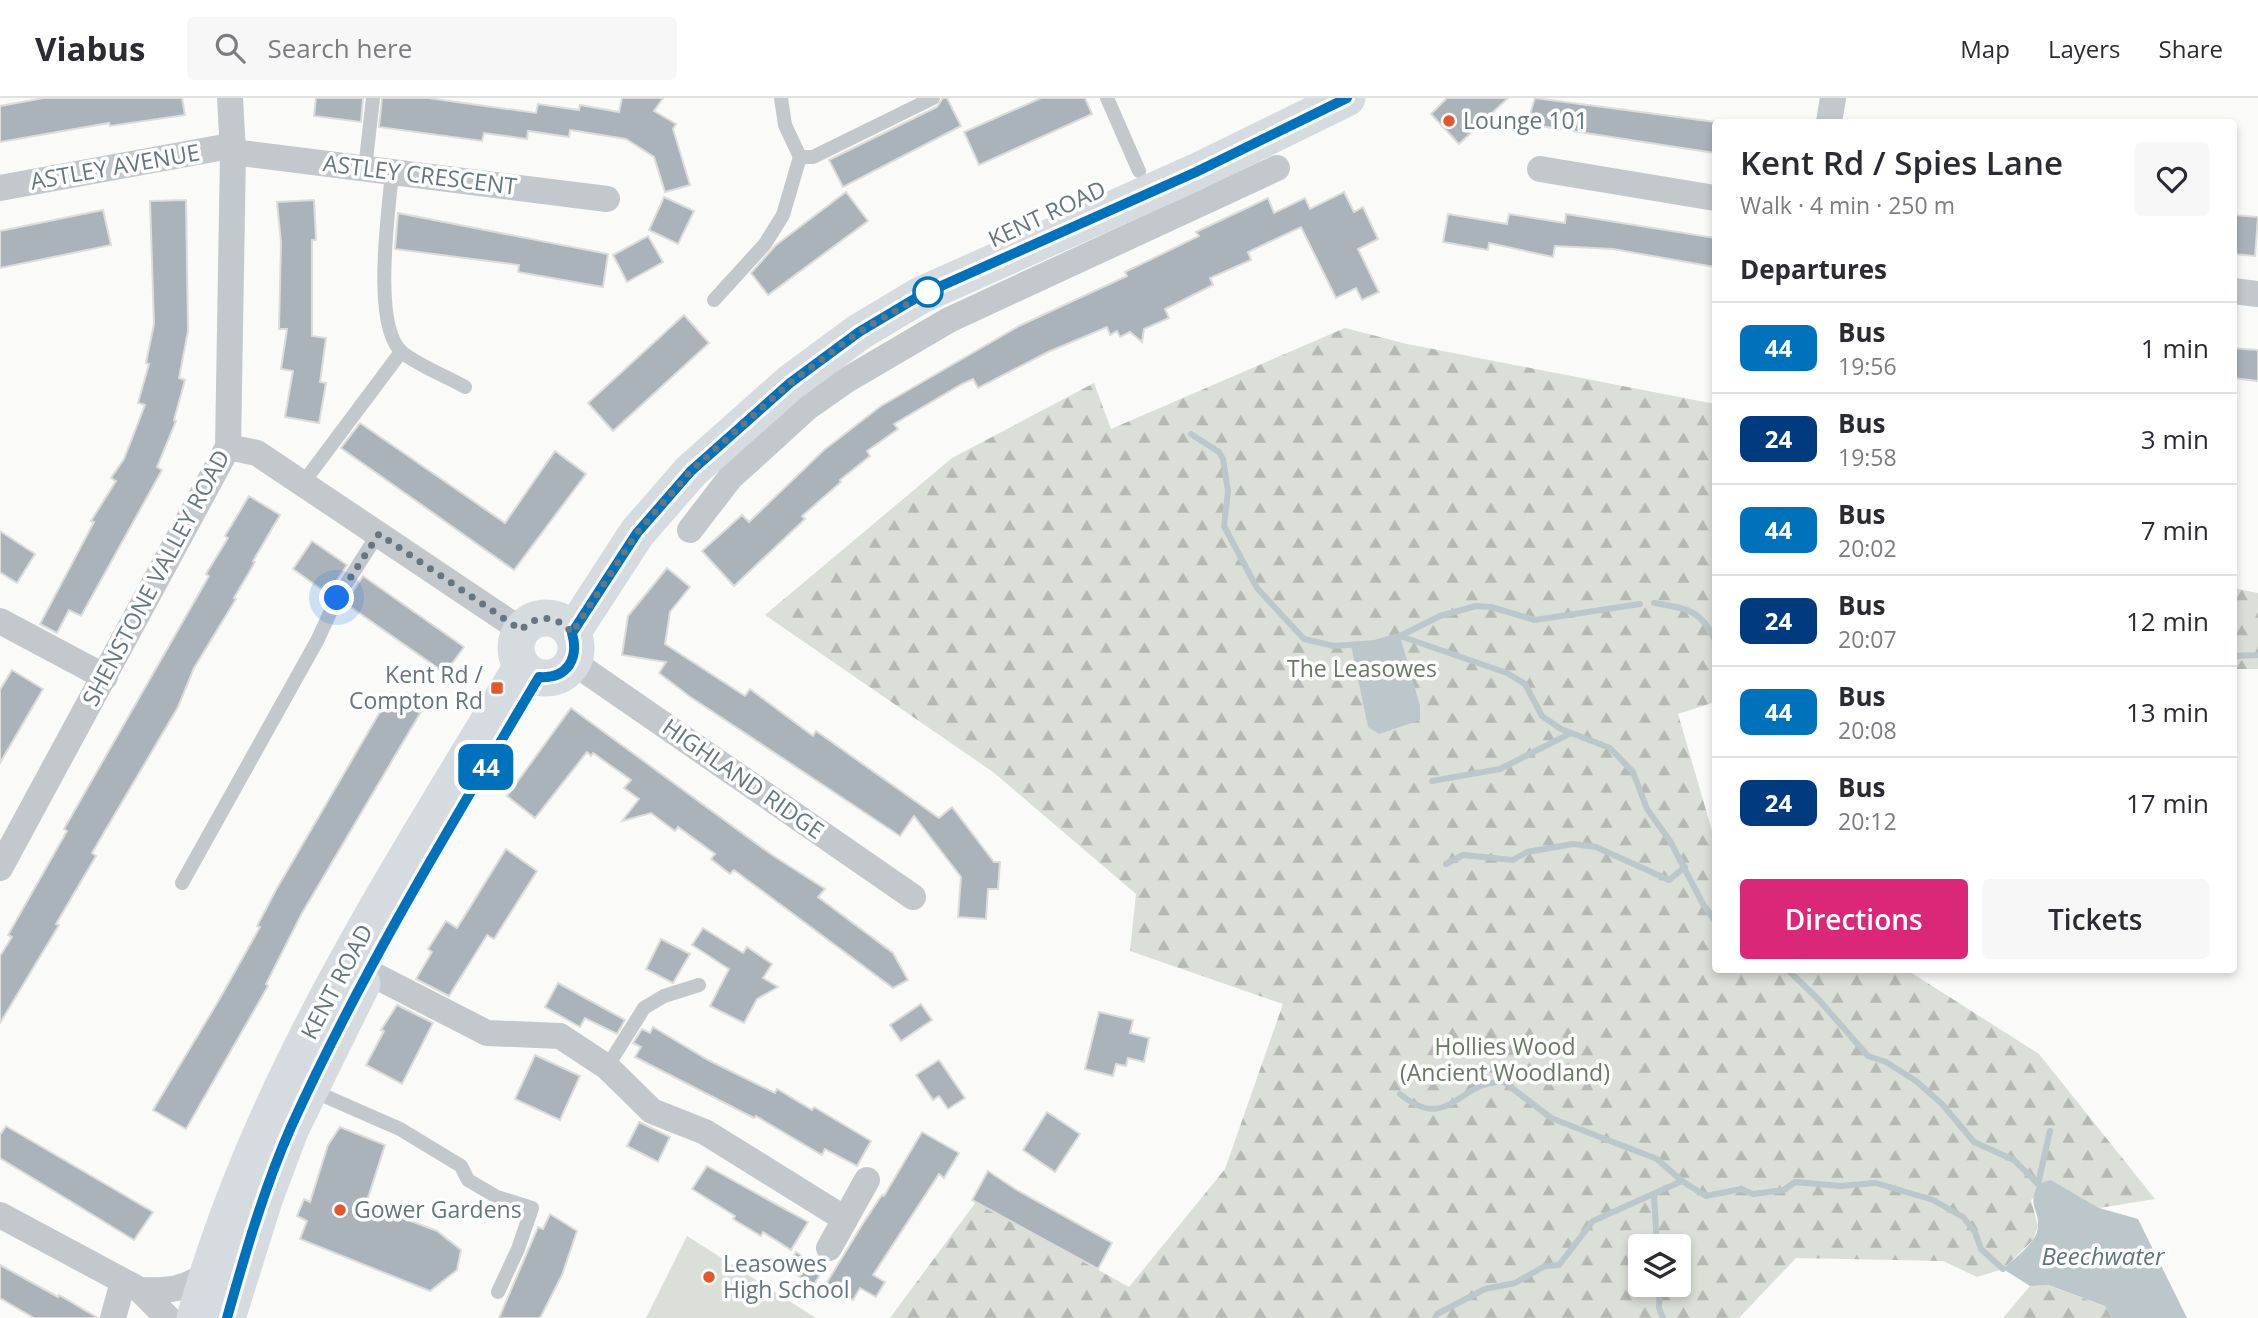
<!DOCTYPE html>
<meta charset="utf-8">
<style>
body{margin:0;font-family:"Open Sans",sans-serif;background:#f7f7f7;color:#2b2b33;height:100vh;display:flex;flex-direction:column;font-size:26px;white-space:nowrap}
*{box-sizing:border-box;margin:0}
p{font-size:23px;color:#7c7c81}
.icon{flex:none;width:38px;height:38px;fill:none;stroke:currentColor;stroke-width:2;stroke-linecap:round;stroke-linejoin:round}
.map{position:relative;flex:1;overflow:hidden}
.details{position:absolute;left:1712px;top:21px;width:525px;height:854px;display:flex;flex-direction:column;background:#fff;border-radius:7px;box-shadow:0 4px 10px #0003}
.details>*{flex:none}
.badge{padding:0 14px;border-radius:10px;font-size:24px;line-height:46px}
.tools{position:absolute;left:1628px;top:1136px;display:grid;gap:14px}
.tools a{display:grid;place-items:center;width:63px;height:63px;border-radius:7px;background:#fff;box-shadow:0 4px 10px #0003;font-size:35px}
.you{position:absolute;width:35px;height:35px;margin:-18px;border:5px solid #fff;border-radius:50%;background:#1a73e8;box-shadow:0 0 0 10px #1a73e833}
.map>.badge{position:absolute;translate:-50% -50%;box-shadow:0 0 0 4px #fff}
h2{padding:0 28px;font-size:26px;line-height:63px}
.round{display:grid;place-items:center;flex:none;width:74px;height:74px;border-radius:7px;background:#f7f7f7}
.head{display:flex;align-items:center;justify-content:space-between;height:119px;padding:0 28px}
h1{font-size:33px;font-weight:600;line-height:52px}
.action{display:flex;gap:14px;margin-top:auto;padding:14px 28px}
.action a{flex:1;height:80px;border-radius:7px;background:#db2777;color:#fff;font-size:28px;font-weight:600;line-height:80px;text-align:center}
.action a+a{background:#f7f7f7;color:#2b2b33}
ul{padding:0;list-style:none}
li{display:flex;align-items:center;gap:21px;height:91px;padding:0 28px;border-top:2px solid #e1e1e2}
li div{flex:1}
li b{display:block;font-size:26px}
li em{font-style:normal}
li .badge{min-width:77px;font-weight:700;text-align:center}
header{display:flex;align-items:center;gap:42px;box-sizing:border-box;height:98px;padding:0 35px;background:#fff;border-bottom:2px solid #e1e1e2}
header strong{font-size:33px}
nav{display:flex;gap:38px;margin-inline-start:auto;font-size:24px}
.search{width:490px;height:63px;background:#f7f7f7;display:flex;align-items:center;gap:18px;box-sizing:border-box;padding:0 24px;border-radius:7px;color:#7c7c81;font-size:26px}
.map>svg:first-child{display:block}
.green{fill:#dadfd7}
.forest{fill:url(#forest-firs);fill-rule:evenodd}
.water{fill:#bbc7cb}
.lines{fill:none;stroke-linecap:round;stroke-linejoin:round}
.stream{stroke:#bbc7cb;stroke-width:6}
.building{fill:#aab3b9;stroke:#dcdcda;stroke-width:2}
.lane{stroke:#c3c8cc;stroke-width:14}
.street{stroke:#c3c8cc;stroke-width:26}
.secondary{stroke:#d6dbdf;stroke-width:37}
.line-casing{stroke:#fff;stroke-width:16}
.line{stroke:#0072bc;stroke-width:10}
.walk{stroke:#657683;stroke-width:7;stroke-dasharray:0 12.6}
.poi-dot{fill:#e4572e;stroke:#fff;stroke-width:2.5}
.stop-dot{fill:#fff;stroke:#0072bc;stroke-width:3.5}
.labels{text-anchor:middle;stroke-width:7;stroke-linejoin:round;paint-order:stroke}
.poi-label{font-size:23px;fill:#657683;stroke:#fff;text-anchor:start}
.street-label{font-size:23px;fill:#657683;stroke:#fff}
.park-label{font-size:23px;fill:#687a64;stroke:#fff}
.water-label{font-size:24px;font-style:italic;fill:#60757c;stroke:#fff}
</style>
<header>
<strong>Viabus</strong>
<div class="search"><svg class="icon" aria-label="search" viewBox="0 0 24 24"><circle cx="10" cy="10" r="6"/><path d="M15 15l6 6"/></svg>Search here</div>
<nav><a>Map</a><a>Layers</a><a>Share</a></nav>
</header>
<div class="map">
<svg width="2258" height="1220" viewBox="0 0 2258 1220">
<defs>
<pattern id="forest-firs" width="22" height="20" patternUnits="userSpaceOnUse" patternTransform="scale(1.75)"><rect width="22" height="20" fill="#dadfd7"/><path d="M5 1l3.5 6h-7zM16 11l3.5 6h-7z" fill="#b4b9b4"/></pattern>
</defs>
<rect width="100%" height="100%" fill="#fafaf8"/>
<path class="green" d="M687,1138L816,1220H646Z"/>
<g class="forest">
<path d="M1345,230L1407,246L1715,306V604L1678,616L1715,743V872H1907L2039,956L2155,1101L2099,1110L2051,1082L2031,1102L2038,1128L2033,1142L2003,1171L1977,1179L1943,1163L1796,1160L1739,1220H890L976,1104L1129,1189L1225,1071L1283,906L1130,853L1136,796L993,674L765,517L952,360L1094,285L1111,331ZM1400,538L1368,629L1364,607L1375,545ZM1640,1148H1678V1186H1640Z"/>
<path d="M2233,490L2258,495V571H2233Z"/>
<path d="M2047,1187L2105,1208L2112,1220H2003L2030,1188Z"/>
</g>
<g class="water">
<path d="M1400,538L1420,608V622L1379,636L1368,629L1351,547Z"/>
<path d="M2051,1082L2099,1110L2138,1121L2187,1220H2112L2105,1208L2048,1187L2030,1188L2003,1171C2014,1160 2037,1145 2038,1129C2039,1108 2027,1111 2038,1086Z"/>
</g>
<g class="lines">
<g class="stream">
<path d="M1191,336L1219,354L1223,361L1228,393L1224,428L1257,490L1304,541L1334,548L1375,545L1400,538L1507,575L1525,586L1542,618L1561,631L1610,650L1633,674L1647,711L1670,743L1703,806L1715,823"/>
<path d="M1654,505C1685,510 1701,511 1715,542"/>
<path d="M1400,538L1440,518L1476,508L1491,509L1535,522L1640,506"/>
<path d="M2233,558L2258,557"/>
<path d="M1432,683L1500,671L1571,635"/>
<path d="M1446,766L1463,757L1513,762L1527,754L1573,746L1596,749L1669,782L1685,769"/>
<path d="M1788,872L1819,902L1868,958L1886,964L1916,983L1942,1006L1974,1044L2014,1062L2038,1086"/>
<path d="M1400,996C1449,1036 1458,982 1504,984L1551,1020L1657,1061L1682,1083"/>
<path d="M2038,1086L2050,1033"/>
<path d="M1654,1097L1657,1148"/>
<path d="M1660,1186L1659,1210L1663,1220"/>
<path d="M1435,1220L1437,1216L1485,1191L1515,1185L1545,1168L1559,1167L1593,1123L1682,1083L1706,1098L1741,1091L1753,1096L1784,1092L1795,1084L1840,1088L1876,1085L1933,1102L1963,1119L1975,1134L1981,1151L2003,1171"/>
</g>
</g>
<g class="building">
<path d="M44,0H182L185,17L110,28L109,25L0,44V8Z"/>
<path d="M316,0H363L361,24L314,18Z"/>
<path d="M382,0H428L536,15L538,6L579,12L580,7L619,14L622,0H663L654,13L676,26L673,31L690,87L665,94L654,59L626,41L570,32L569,39L528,33L527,41L484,35L482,43L379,29Z"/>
<path d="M943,0H947L961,28L843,89L829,62L937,9Z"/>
<path d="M1041,0H1085L1092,16L979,67L964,34Z"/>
<path d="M1447,0H1508L1459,46L1431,16Z"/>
<path d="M1535,0L1715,24V55L1527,26Z"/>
<path d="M846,94L868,123L768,197L751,175L776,147Z"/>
<path d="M1344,94L1354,114L1363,109L1378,141L1358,151L1379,194L1362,202L1356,190L1336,200L1301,129L1248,154L1251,162L1210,180L1213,187L1165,211L1169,220L1144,231L1142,244L1130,234L1120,239L1117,233L1110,237L1107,229L1048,254L978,290L973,281L962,286L894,326L898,331L867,353L870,358L840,382L841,384L802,418L805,421L734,488L702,453L742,417L749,424L824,352L881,308L1019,228L1127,178L1125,174L1199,138L1196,134L1268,100L1274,115L1305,100L1310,111Z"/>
<path d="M664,99L694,113L678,146L649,132Z"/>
<path d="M186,102L188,233L179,280L185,282L174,322L176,323L157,369L162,372L81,518L69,512L57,535L40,526L94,424L91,423L116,383L111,380L124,361L145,307L138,305L149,266L146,265L154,226L150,103Z"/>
<path d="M314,102L316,142H312V238L326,240L320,284L326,285L319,325L285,319L293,273L281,271L287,231H279L281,144L277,104Z"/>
<path d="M103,112L111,147L0,170V133Z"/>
<path d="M398,115L608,156L603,189L518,174L519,167L395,151Z"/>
<path d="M1448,116L1507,126L1509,116L1565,125L1566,116L1715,140V169L1613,151L1555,148L1553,159L1489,145L1488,152L1443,144Z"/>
<path d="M2234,117L2258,119L2255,158L2233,156Z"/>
<path d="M648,138L663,164L627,184L613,157Z"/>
<path d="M684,217L709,245L613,333L588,305Z"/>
<path d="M2233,250L2258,252V283L2233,280Z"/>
<path d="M360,325L505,425L555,353L586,376L514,472L341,350Z"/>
<path d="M249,398L280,417L253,463L255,464L234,500L236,501L194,570L178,609L92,755L96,758L56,826L59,827L0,925V858L12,839L8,837L67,733L64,731L209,478L206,476L228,440L225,438Z"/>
<path d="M0,433L35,456L17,485L0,474Z"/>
<path d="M312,443L347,467L328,496L293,471Z"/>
<path d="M667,470L690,489L670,514L665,546L745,598L750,591L813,638L816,633L939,720L952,709L994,764H1000L998,791H988L986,821L958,819L961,779L914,718L900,738L689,598L659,575L666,564L622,557L628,518Z"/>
<path d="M363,478L464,549L445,575L345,505Z"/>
<path d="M12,572L43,591L0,665V592Z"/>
<path d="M391,595L403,602L407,595L425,607L302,815L266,886L268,888L186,1031L153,1012L219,902L260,829L257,828L276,792Z"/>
<path d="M571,610L772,757L825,791L818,799L893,855L908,882L893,890L734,772L730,776L711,761L715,756L678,729L675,733L651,715L622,723L639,701L624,690L631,682L593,655L591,658L587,654L535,720L507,698Z"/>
<path d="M506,751L537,773L494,841L487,837L449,898L416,881L432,854L428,851L446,823L457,830Z"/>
<path d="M703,830L743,855L747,849L772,866L763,880L778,889L757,901L744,925L710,908L729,871L692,847Z"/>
<path d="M661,841L690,856L673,885L646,871Z"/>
<path d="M558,885L625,922L617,936L585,920L580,929L545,909Z"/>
<path d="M921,906L932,922L901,943L890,927Z"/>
<path d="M397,907L433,925L402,986L366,967L384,933L381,932Z"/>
<path d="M1099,914L1133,922L1130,935L1149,940L1144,964L1128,960L1126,968L1116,966L1113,978L1085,971Z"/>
<path d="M653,929L708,962L775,995L777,991L812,1012L814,1009L871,1043L857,1068L825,1051L822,1057L756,1018L754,1020L635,959L641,949L633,945L642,931L650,935Z"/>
<path d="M535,957L580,978L560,1022L515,1001Z"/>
<path d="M939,962L965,1000L948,1011L939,998L933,1002L916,977Z"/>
<path d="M1047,1014L1080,1036L1055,1074L1023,1052Z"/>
<path d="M639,1024L670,1039L658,1064L627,1048Z"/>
<path d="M6,1028L153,1114L134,1142L0,1060V1037Z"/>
<path d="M340,1029L385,1047L366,1106L437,1133L461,1152L457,1172L430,1193L300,1141L307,1123L297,1118L304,1101L310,1104L328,1047Z"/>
<path d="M922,1034L959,1055L944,1080L939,1076L873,1177L885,1184L876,1199L860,1190L853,1202L826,1186L862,1127L882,1097L884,1098Z"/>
<path d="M707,1068L808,1124L791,1152L763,1134L761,1138L733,1121L735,1118L692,1091Z"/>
<path d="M988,1073L1015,1091L1112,1145L1098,1171L972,1102Z"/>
<path d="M550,1116L577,1133L562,1177L540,1220H499L538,1129L543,1131Z"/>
<path d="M796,1154L823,1171L814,1187L786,1171Z"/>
<path d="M0,1167L58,1199L59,1197L98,1220H34L0,1200Z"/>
</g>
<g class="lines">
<g class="lane">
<path d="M781,0L785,27L800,59H813L933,0"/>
<path d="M1107,0L1139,73"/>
<path d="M365,71L373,0"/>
<path d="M392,74C389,112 371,230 403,255C421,269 446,278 465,289"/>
<path d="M714,202L765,146L783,117L800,59"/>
<path d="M303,385L401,254"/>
<path d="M182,785L317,543L337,500L378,436"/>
<path d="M607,969L644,910L664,898L699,887"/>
<path d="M311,992L400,1031L461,1068L468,1082L497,1099L532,1110L518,1151L498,1194"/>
</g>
<g class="street">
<path d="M1829,24L1833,0"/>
<path d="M233,54L607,101"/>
<path d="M1540,71L1715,100"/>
<path d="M0,90L230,48"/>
<path d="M2233,193L2258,196"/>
<path d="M228,349L257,355L521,532"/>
<path d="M690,432L730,380L808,309L845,283L949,222L1277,70"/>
<path d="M0,523L105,579"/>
<path d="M573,564L913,799"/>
<path d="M0,770L228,349L233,54L230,0"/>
<path d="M368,874L487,935L560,938L607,969L652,1013L705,1034L845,1121"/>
<path d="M0,1117L140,1192L168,1220"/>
<path d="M829,1150L867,1082"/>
<path d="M140,1192C167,1193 187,1192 208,1174"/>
<path d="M113,1220L123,1184"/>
</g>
<g class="secondary">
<circle cx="546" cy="550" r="30"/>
<path d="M572,535L637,435L691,373L790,285L859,234L921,197L1196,74L1347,0"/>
<path d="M195,1220C260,984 397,776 522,568"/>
<path d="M227,1220L265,1099L291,1030L362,886"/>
</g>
</g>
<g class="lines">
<defs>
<path id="line" d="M227,1220C245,1156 264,1090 291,1029C362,873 451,727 539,579C568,581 579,560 572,535L637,435L691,373L790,285L859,234L921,197L1196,74L1347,0"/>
</defs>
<use href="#line" class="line-casing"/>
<use href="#line" class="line"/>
<path class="walk" d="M337,500L379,436L521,532C538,515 556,517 572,535L637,435L691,373L790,285L859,234L928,194"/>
</g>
<g class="poi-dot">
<circle cx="1449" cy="23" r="7"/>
<rect x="490" y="583" width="14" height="14" rx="3.5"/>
<circle cx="340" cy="1112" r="7"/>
<circle cx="709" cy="1179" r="7"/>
</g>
<circle class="stop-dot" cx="928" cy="194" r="14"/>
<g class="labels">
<g class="poi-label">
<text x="1463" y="31">Lounge 101</text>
<text x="483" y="585" text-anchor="end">Kent Rd /<tspan x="483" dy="26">Compton Rd</tspan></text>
<text x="354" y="1120">Gower Gardens</text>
<text x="723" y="1174">Leasowes<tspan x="723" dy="26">High School</tspan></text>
</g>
<g class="street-label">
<text transform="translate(115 69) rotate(-10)" y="8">ASTLEY AVENUE</text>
<text transform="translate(420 77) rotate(7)" y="8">ASTLEY CRESCENT</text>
<text transform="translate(1047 116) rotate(-25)" y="8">KENT ROAD</text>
<text transform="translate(156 480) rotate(-62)" y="8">SHENSTONE VALLEY ROAD</text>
<text transform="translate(743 681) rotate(35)" y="8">HIGHLAND RIDGE</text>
<text transform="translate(337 884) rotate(-62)" y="8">KENT ROAD</text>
</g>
<g class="park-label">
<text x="1362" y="579">The Leasowes</text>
<text x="1505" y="957">Hollies Wood<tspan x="1505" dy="26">(Ancient Woodland)</tspan></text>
</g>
<g class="water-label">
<text x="2103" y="1167">Beechwater</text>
</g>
</g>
</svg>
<div class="tools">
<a><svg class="icon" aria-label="layers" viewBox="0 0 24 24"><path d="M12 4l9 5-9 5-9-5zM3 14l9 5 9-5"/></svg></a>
</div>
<div class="you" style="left:337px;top:500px"></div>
<b class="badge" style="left:486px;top:669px;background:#0072bc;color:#fff">44</b>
<section class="details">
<div class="head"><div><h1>Kent Rd / Spies Lane</h1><p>Walk · 4 min · 250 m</p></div><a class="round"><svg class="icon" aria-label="heart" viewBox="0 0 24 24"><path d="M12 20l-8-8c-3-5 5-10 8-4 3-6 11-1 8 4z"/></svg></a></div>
<h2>Departures</h2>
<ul>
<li><span class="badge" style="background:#0072bc;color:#fff">44</span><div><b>Bus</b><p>19:56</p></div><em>1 min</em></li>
<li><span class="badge" style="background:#003b80;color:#fff">24</span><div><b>Bus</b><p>19:58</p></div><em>3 min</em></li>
<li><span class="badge" style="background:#0072bc;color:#fff">44</span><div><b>Bus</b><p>20:02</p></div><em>7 min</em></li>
<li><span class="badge" style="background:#003b80;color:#fff">24</span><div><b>Bus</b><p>20:07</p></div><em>12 min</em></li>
<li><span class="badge" style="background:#0072bc;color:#fff">44</span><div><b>Bus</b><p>20:08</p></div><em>13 min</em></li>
<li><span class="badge" style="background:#003b80;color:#fff">24</span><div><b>Bus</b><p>20:12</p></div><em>17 min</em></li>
</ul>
<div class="action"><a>Directions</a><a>Tickets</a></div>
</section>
</div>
